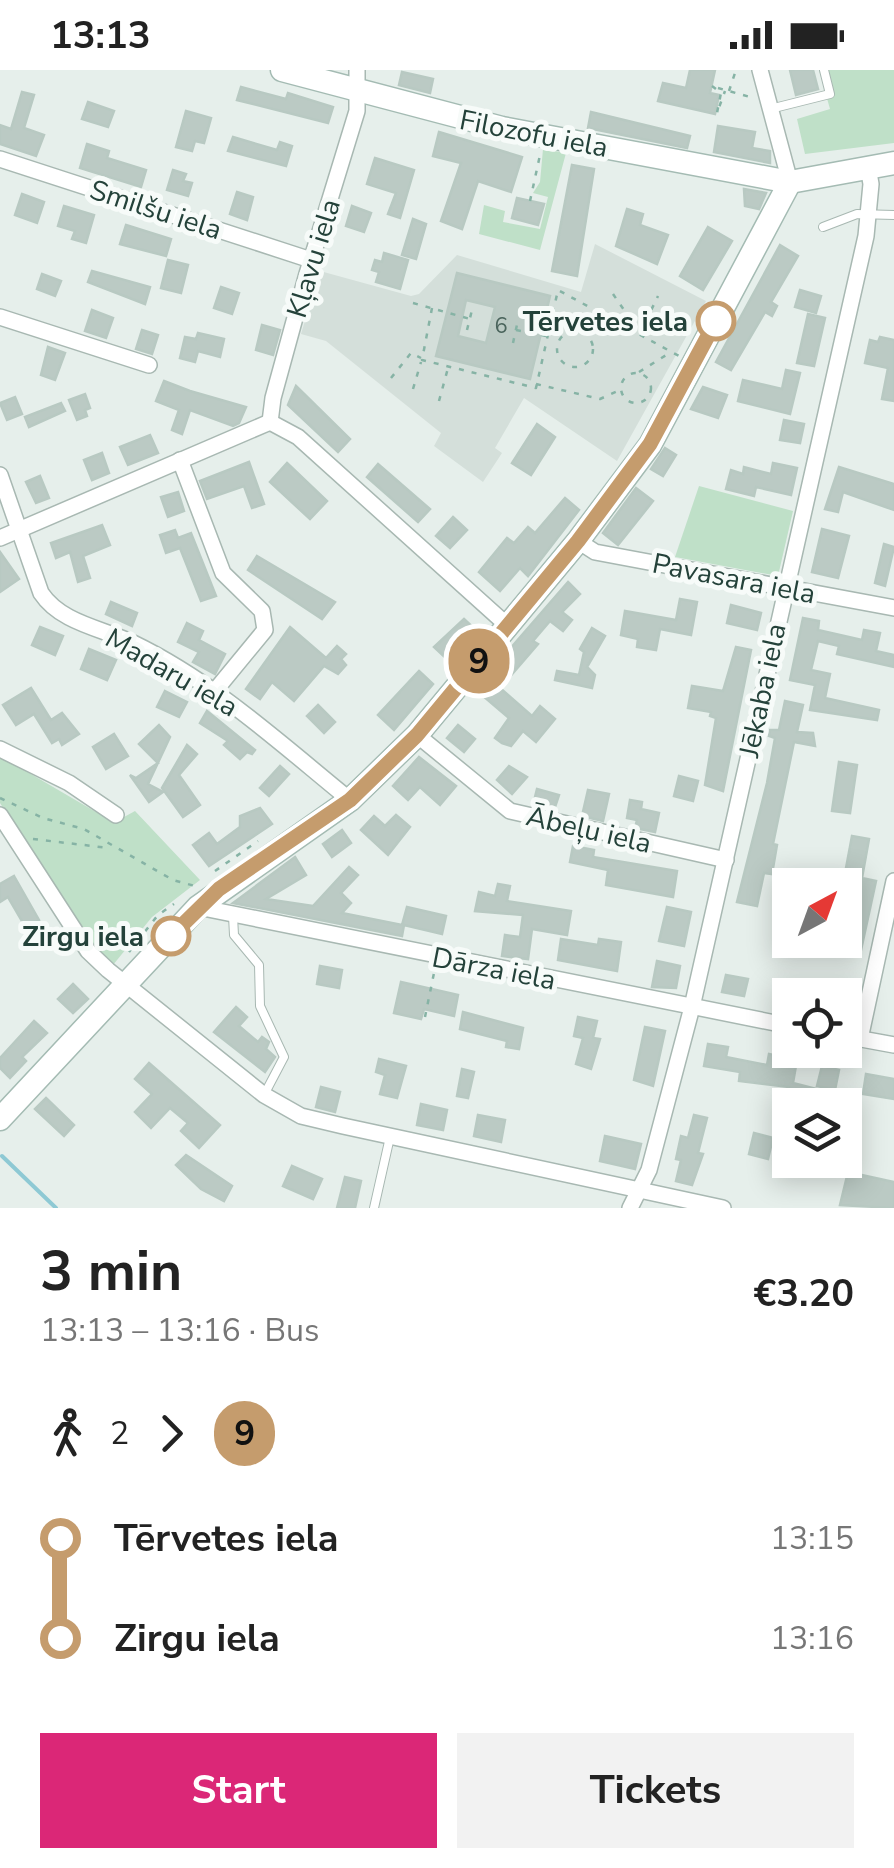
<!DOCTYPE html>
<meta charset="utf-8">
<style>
body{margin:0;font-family:"Nunito Sans",sans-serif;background:#f2f2f2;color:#222;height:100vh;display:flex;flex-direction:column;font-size:38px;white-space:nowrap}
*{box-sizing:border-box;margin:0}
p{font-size:32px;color:#767676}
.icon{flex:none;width:55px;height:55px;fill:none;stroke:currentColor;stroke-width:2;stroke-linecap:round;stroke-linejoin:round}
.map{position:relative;height:1138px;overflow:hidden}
.panel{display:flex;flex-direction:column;background:#fff;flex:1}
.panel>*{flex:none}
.badge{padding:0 20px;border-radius:32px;font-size:35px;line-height:65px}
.needle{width:65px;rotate:41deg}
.buttons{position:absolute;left:772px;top:798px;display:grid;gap:20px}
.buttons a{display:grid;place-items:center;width:90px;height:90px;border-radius:0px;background:#fff;box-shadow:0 5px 25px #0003;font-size:50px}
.map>.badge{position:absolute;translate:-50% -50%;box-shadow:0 0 0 5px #fff}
.legs{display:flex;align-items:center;gap:15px;height:110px;padding:0 40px;font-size:32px}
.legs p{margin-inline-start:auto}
.head{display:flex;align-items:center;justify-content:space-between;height:170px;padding:0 40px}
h1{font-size:55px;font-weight:700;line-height:75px}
.button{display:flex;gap:20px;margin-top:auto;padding:20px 40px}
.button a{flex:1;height:115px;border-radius:0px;background:#db2777;color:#fff;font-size:40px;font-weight:700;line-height:115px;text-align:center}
.button a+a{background:#f2f2f2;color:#222}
ul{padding:0 40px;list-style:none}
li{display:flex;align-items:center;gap:35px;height:100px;font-size:38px}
li i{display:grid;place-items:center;width:15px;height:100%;margin:0 12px;background:currentColor}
li i::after{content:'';width:25px;height:25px;margin:-12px;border:8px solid;border-radius:50%;background:#fff}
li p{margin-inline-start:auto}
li:first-child i{background:linear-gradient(#0000 50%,currentColor 0)}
li:last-child i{background:linear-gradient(currentColor 50%,#0000 0)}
.status{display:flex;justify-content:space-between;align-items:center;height:70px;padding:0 50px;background:#fff;direction:ltr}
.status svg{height:28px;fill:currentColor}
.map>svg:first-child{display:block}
.built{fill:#d4dfda}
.green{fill:#bfe0c8}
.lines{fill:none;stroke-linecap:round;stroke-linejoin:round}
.stream{stroke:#8ec9d4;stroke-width:4}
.building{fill:#bbcac4;stroke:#b8c9c2;stroke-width:2.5;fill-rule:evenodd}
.lane-casing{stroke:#a8b8b2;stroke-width:10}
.street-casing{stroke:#a8b8b2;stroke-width:18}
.secondary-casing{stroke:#a4bbb3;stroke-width:25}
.path{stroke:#86b3a5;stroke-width:2.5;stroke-dasharray:5 8;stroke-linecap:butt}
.lane{stroke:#fff;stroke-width:8}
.street{stroke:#fff;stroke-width:15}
.secondary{stroke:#fff;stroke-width:22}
.line-1-casing{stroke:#fff;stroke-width:22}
.line-1{stroke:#c59c6d;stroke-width:15}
.stop-1-dot{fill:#fff;stroke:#c59c6d;stroke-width:5}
.labels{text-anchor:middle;stroke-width:10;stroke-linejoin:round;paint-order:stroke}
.number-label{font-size:22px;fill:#4a645c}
.street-label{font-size:28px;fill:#24423a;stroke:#f7fbf9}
.stop-label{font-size:28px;font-weight:bold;fill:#24423a;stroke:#f7fbf9;text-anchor:end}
</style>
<div class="status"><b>13:13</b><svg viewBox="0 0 49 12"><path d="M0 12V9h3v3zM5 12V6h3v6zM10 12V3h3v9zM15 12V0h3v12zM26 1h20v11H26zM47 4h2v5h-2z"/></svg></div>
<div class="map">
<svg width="894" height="1138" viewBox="0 0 894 1138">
<rect width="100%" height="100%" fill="#e6efeb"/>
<path class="built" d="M595,174L706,231L617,391L524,328L495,378L502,383L483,412L434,376L441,363L326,271L301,264L320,201L411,226L419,224L457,185L581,222Z"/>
<g class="green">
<path d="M819,0H894V73L805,84L797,49L830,39Z"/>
<path d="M543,79L566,83L540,180L479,164L484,135L505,141L503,152L540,159L548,127L533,123L540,112Z"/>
<path d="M699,416L793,441L778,506L675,487Z"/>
<path d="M0,686L108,749L115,752L135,741L200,810L152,847L113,895L88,871L0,733Z"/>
</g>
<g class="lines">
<path class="stream" d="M2,1086L56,1138"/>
</g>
<g class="building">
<path d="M690,0H715L710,23L719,25L715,44L658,31L663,13L686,18Z"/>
<path d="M790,0H813L818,19L796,25Z"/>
<path d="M402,2L433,9L430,23L399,15Z"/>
<path d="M241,17L286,29L288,23L333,37L328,53L237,30Z"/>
<path d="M22,22L34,25L24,58L44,65L36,86L0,74V55L11,59Z"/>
<path d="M88,32L114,41L108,57L82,49Z"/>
<path d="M186,41L211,48L204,73L195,71L192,81L176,77Z"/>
<path d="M591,42L690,66L687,78L588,58Z"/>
<path d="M718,56L755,62L752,78L770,81V93L714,82Z"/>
<path d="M439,62L522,87L511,122L478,111L462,159L441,151L461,93L433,86Z"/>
<path d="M233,67L277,80L280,72L292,76L286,96L228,81Z"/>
<path d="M87,74L109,81L107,88L146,100L141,117L80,98Z"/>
<path d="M375,88L414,100L400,148L388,144L396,123L367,114Z"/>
<path d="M572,95L594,99L577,206L552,201Z"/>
<path d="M173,100L186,104L183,111L192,113L188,126L167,120Z"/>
<path d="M744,119L766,123L759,139L745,136Z"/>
<path d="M237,122L253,127L247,150L230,144Z"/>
<path d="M22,124L44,132L37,153L15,145Z"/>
<path d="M517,128L544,134L538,155L512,148Z"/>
<path d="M64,136L94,145L86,173L72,169L75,161L58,156Z"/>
<path d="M352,136L371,143L364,162L346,156Z"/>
<path d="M627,139L643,144L640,155L668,165L657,194L616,176Z"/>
<path d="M413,149L426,154L416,189L402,185Z"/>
<path d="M126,155L171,169L166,186L120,174Z"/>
<path d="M708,157L732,171L703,220L680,206Z"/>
<path d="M780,175L798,186L771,232L777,236L772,246L765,242L731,300L716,292Z"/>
<path d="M384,183L408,190L400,219L376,212L379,202L372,200L375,190L382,192Z"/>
<path d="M168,190L188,195L181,223L161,218Z"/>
<path d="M92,201L150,217L145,234L88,212Z"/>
<path d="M457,203L550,226L530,309L436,286ZM466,230L495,237L486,273L458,266Z"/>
<path d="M42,204L61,211L55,226L37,219Z"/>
<path d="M221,217L239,223L232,244L214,238Z"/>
<path d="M800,220L821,226L816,243L795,237Z"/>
<path d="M92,240L113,248L106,268L85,261Z"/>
<path d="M808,244L825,248L814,296L797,293Z"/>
<path d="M262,255L280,260L273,285L256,280Z"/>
<path d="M142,260L158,265L152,284L136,279Z"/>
<path d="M198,263L224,269L220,287L198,281L195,292L180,288L185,267L196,269Z"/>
<path d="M880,267L894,270V331L882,329L888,298L865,293L870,270L878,272Z"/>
<path d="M48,277L65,283L55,310L41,305Z"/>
<path d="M786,300L800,303L790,344L738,331L743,310L782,319Z"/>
<path d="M164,311L190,321L246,337L239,353L233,356L190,340L182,364L172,360L179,340L156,331Z"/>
<path d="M296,316L350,369L338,382L288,335Z"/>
<path d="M703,317L727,325L718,348L691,339Z"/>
<path d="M85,324L90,338L85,340L87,346L77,350L69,330Z"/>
<path d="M15,327L22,344L7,350L0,333Z"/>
<path d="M61,333L65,341L29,357L25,347Z"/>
<path d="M784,350L804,354L800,373L780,370Z"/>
<path d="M537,354L555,367L531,405L512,393Z"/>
<path d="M150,365L158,383L128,395L120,377Z"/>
<path d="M665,378L676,385L663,406L651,399Z"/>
<path d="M102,383L109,403L92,410L84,390Z"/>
<path d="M249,392L264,434L252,438L244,416L207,429L200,411Z"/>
<path d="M287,393L327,431L310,449L270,412Z"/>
<path d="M773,393L797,398L791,425L756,417L754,426L726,419L731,400L743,404L744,397L771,404Z"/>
<path d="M378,394L430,439L418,452L367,407Z"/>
<path d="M839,397L894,414V440L843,422L838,442L825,439Z"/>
<path d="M40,406L49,428L36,433L26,412Z"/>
<path d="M636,418L653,431L618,475L603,463Z"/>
<path d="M178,422L184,441L168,447L161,427Z"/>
<path d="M565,428L579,440L528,506L520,498L500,521L479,502L507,468L514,473L528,457L535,463Z"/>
<path d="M453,447L467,460L450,478L436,466Z"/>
<path d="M102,455L110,475L83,486L90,508L78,512L70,482L56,488L51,473Z"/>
<path d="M822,459L849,466L838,508L812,502Z"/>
<path d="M175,460L178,468L191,463L216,526L201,531L180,478L166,483L160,465Z"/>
<path d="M884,474L894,477L885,516L875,513Z"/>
<path d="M0,482L19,509L0,522Z"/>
<path d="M257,486L335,532L322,549L248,500Z"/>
<path d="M568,512L580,524L562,542L572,550L563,561L550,551L533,571L538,574L500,618L532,646L540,636L555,649L536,672L523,661L511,676L502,673L495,668L509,648L475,619Z"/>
<path d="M680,529L697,532L691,565L660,559L656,580L637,577L638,569L621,565L625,541L676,550Z"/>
<path d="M111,532L137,543L132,556L106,544Z"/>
<path d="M731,535L761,543L757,560L727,553Z"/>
<path d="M803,548L819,551L818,560L862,570L864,560L880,563L876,581L894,585V597L837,584L839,576L818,571L811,600L830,604L825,628L879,640L877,650L810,640L815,615L790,610Z"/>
<path d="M464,549L478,562L450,592L434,577Z"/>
<path d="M187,553L203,561L199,570L225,584L215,604L193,592L199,582L178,572Z"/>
<path d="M40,557L63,566L55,585L32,575Z"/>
<path d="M290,557L326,588L337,576L346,584L341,589L346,595L338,604L324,596L294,631L272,612L260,629L246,619Z"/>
<path d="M592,558L605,566L587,597L595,605L592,618L555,610L557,601L579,605L584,582L580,579Z"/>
<path d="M736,577L751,580L723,721L705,715L716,648L710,646L711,642L688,638L692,616L723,621Z"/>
<path d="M89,579L116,590L107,610L81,599Z"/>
<path d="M419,601L433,614L394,660L378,645Z"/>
<path d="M31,618L51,650L62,643L79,664L62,675L59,669L52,673L34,644L16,655L3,635Z"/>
<path d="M165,621L187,632L179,647L157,637Z"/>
<path d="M785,631L803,635L797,662L813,663L815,676L794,672L773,774L777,775L772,804L764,803L757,836L737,832L767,713L775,668L769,666L770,660H779Z"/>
<path d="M318,635L335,652L324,663L307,646Z"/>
<path d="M207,641L255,680L252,684L247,682L240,689L224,675L228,671L200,653Z"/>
<path d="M159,655L170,667L148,714L163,722L149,732L130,705L136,708L158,693L139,674Z"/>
<path d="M458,655L475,669L464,682L447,668Z"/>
<path d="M114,664L128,686L106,699L93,677Z"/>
<path d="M187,675L197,684L179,705L200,735L183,747L162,718Z"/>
<path d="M419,687L456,716L440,735L420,717L408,730L393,716Z"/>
<path d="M839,692L857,695L850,743L832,741Z"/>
<path d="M280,696L289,704L269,726L260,718Z"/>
<path d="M509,696L527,707L512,724L497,710Z"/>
<path d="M679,706L698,711L693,731L674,726Z"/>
<path d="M537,719L559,725L554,740L533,735Z"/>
<path d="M588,720L609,724L603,751L582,746Z"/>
<path d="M630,730L642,732L641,739L659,743L655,762L635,758L637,750L627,748Z"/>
<path d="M260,738L272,754L209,796L193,775L209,763L217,774L240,757V746Z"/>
<path d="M396,745L410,757L388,785L361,760L374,746L385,756Z"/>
<path d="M342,760L351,773L332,787L323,774Z"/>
<path d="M852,766L869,769L862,808L876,811L861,880L845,877L846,798Z"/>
<path d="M573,776L594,780L593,787L677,801L673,827L606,815L608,800L570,792Z"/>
<path d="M295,787L306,805L266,829L313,836L349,797L358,805L341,823L351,833L342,843L402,855L407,837L446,846L442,864L404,855L402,866L233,833Z"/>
<path d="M14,806L39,850L26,858L8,827L0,832V814Z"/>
<path d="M498,814L510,816L507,831L571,841L567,865L532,859L528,889L502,886L505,865L520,867L523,845L475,841L479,822L495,826Z"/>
<path d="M667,837L691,842L684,876L659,871Z"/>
<path d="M561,869L598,875L599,869L621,872L617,901L558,890Z"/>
<path d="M657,891L680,896L676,918L652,917Z"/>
<path d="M320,896L342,900L339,918L317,914Z"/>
<path d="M726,905L748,909L744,926L722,922Z"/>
<path d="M401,912L458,925L454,946L424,939L421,949L394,943Z"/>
<path d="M73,914L88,929L73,943L58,929Z"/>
<path d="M236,937L247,947L239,956L258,972L262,967L269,972L266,979L275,987L265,1002L214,962Z"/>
<path d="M463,942L523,958L519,979L506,977L507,971L460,959Z"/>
<path d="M578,947L597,951L593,968L600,969L591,999L576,994L583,968L574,966Z"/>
<path d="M34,951L47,963L22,987L26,991L10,1008L0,998V988Z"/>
<path d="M645,957L665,961L653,1016L634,1010Z"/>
<path d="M708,974L728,977L726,987L767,995L769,984L797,990L793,1013L820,1020L816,1035H784L789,1017L739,1011L740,1002L704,996Z"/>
<path d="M379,989L406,996L397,1028L380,1024L385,1005L376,1002Z"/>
<path d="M149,993L220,1055L199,1078L181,1061L188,1053L170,1038L151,1058L135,1042L152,1024L135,1009Z"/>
<path d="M822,996L839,1000L835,1020L817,1016Z"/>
<path d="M462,999L474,1002L468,1028L457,1026Z"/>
<path d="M866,1004L894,1009V1029L863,1024Z"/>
<path d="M321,1017L340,1022L335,1042L316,1037Z"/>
<path d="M46,1028L74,1055L64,1066L35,1039Z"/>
<path d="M421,1034L447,1040L443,1060L417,1055Z"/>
<path d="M478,1045L505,1050L501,1072L474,1066Z"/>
<path d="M694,1045L707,1048L698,1083L703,1084L692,1115L676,1111L681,1090L676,1089L681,1066L688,1068Z"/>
<path d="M754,1063L773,1068L768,1089L749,1084Z"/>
<path d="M605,1066L641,1074L635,1099L600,1091Z"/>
<path d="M186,1085L232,1116L224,1131L201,1119L176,1095Z"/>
<path d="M292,1096L322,1109L313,1129L283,1116Z"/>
<path d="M848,1102L894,1112V1138L840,1135Z"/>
<path d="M345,1107L361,1111L355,1138H337Z"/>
</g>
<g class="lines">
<defs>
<g id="lane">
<path d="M770,39L830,24L824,0"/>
<path d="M823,157L857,144L894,145"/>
<path d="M233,846L234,865L259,895L260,936L284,987L264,1025"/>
<path d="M374,1138L390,1067"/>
</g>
<g id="street">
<path d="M760,0L790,112"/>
<path d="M0,89L311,190"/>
<path d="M0,247L149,295"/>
<path d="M270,352L273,328L307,204L357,41V0"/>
<path d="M180,390L223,503L262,541L265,560L214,622"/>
<path d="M0,405L41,523C61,553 101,558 133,573C214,612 281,674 350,730"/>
<path d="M0,468L270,352L298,367L508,556"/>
<path d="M578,471L595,482L894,538"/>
<path d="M417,665L510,741L726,790"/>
<path d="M0,679L69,713L116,745"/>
<path d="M0,745L88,881L108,900L264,1025L301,1046L343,1056L723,1138"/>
<path d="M198,837L790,956"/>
<path d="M845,966L894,975"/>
<path d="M860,969L894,811"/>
<path d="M630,1138L649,1100L692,937L866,166L871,114L868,97"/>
</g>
<g id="secondary">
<path d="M282,0L502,58L790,112L894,93"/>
<path d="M0,1049L198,837L350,730L417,665L578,471L650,375L790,112"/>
</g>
</defs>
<use href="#lane" class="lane-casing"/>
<use href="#street" class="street-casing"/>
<use href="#secondary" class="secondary-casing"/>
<g class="path">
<path d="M712,16L721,23L717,43L725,21"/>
<path d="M718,18L750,27"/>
<path d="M729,21L736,0"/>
<path d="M530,131L540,85"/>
<path d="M613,224L624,240L615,251"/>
<path d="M413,233L470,249"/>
<path d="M432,238L422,290L536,318L558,220L679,286"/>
<path d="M467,260L473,236"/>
<path d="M516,260L546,266"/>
<circle cx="575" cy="279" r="18"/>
<path d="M640,263L658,226"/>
<path d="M513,273L518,250"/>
<path d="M639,302L671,282"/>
<circle cx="636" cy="318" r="15"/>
<path d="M391,308L411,283L421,288"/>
<path d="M536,314L600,329L620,320"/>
<path d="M413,319L421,292"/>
<path d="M439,331L448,298"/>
<path d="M0,728L43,748L84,759L173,810L195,816"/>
<path d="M33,769L109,778"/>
<path d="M215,801L258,771"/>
<path d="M129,882L158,845L174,834"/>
<path d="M425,947L435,898"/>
</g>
<use href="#lane" class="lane"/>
<use href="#street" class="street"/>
<use href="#secondary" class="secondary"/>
</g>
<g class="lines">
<defs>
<path id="line-1" d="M171,866L219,819L350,730L417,665L578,471L650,374L716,251"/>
</defs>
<use href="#line-1" class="line-1-casing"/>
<use href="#line-1" class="line-1"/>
</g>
<g class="stop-1-dot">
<circle cx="716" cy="251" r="18"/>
<circle cx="171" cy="866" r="18"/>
</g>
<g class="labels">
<g class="number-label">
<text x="501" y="263">6</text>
</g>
<g class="street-label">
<text transform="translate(534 63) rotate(11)" y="10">Filozofu iela</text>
<text transform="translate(156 139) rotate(18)" y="10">Smilšu iela</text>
<text transform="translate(313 188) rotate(-73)" y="10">Kļavu iela</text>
<text transform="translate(734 508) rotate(11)" y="10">Pavasara iela</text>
<text transform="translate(172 602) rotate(30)" y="10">Madaru iela</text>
<text transform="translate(762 620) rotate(-78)" y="10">Jēkaba iela</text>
<text transform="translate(589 759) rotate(13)" y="10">Ābeļu iela</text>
<text transform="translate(494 898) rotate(11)" y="10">Dārza iela</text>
</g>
<g class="stop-label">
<text x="688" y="261">Tērvetes iela</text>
<text x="144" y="876">Zirgu iela</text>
</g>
</g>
</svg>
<div class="buttons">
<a><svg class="needle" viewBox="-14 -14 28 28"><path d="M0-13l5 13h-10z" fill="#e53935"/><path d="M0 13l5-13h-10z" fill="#767676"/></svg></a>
<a><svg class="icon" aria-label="locate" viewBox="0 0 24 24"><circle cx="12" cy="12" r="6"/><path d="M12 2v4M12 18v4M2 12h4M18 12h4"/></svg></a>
<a><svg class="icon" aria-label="layers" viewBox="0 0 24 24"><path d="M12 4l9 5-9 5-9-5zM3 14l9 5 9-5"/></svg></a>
</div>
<b class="badge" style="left:479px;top:591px;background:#c59c6d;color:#111">9</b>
</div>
<section class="panel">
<div class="head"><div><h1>3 min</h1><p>13:13 – 13:16 · Bus</p></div><b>€3.20</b></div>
<div class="legs"><svg class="icon" aria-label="walk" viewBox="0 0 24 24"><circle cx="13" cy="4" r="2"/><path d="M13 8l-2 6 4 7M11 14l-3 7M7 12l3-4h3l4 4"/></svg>2<svg class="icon" aria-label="forward" viewBox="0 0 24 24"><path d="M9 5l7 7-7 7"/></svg><b class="badge" style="background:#c59c6d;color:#111">9</b></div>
<ul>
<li><i style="color:#c59c6d"></i><b>Tērvetes iela</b><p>13:15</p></li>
<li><i style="color:#c59c6d"></i><b>Zirgu iela</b><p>13:16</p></li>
</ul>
<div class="button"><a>Start</a><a>Tickets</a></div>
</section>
